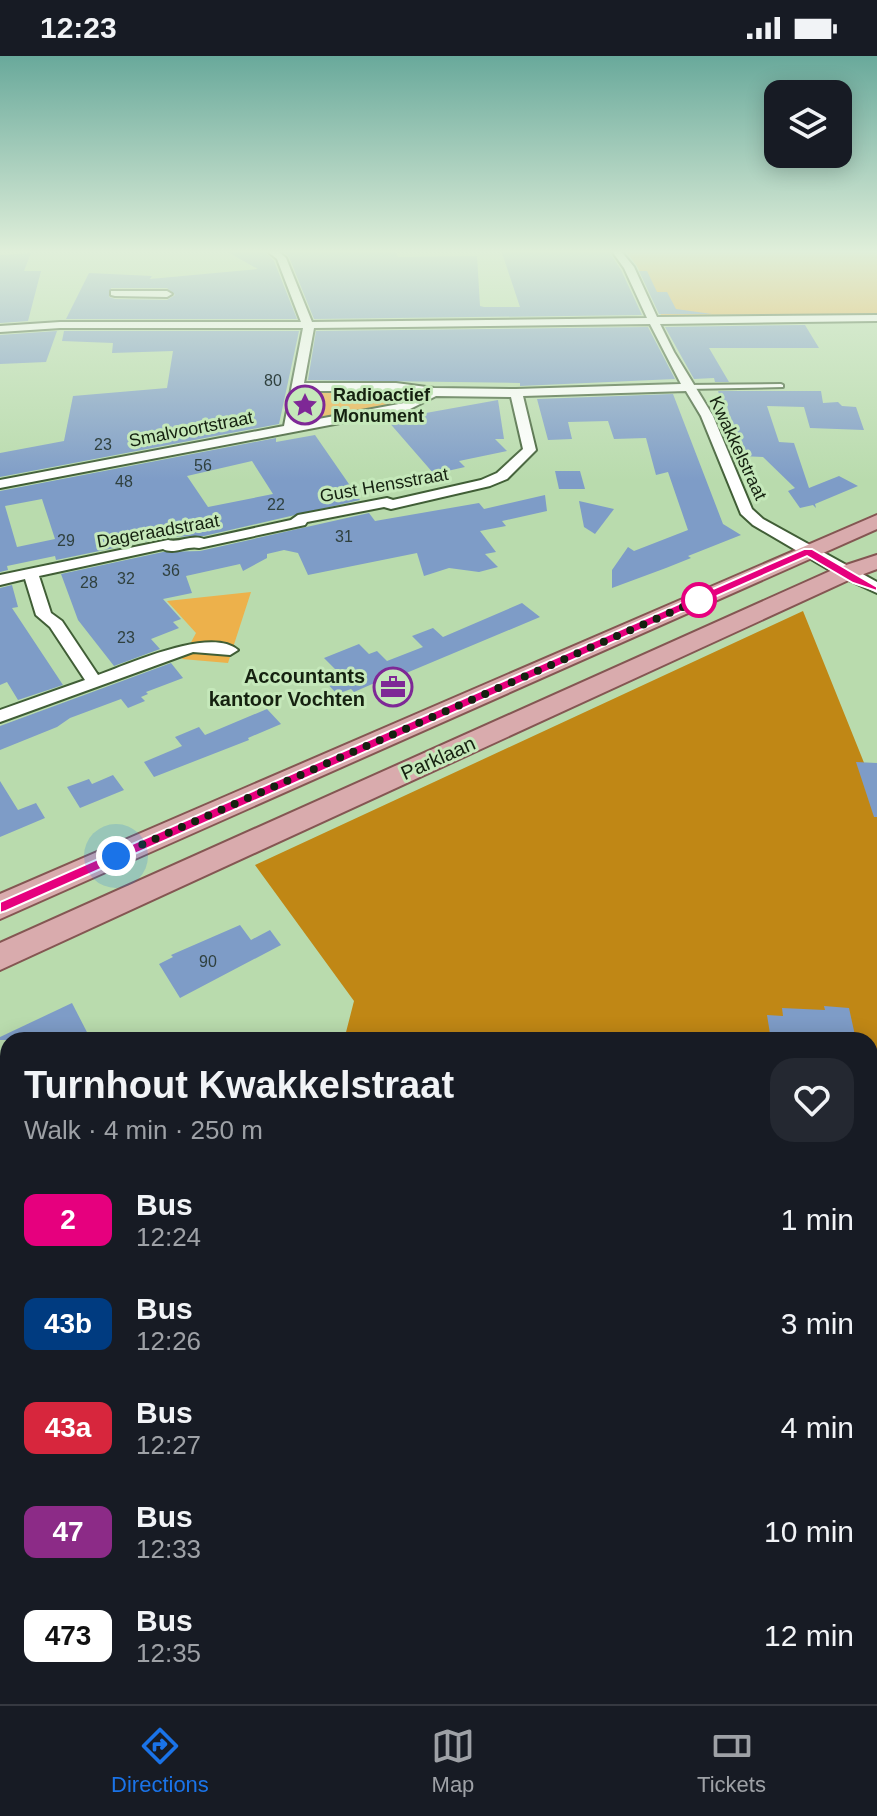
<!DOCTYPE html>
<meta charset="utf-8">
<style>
body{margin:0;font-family:Helvetica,sans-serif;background:#242831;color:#f1f3f6;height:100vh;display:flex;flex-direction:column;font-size:30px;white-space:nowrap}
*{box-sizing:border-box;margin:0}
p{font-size:26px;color:#9ea1a6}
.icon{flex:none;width:44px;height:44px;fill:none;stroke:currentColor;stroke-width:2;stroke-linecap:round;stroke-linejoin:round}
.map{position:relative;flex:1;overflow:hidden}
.side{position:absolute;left:0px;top:976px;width:878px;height:672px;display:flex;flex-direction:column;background:#171b24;border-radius:24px 24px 0 0;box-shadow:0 4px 20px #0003}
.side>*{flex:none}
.badge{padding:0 16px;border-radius:12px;font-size:28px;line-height:52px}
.tools{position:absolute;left:764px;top:24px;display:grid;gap:16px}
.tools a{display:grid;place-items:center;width:88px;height:88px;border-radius:16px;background:#171b24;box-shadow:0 4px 20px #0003;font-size:40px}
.you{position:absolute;width:40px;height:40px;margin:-20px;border:6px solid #fff;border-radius:50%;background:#1a73e8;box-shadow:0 0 0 12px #1a73e833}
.map>.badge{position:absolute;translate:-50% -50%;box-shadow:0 0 0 4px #fff}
.round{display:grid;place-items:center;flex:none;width:84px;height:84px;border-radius:24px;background:#242831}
.overview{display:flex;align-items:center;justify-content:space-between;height:136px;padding:0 24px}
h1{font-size:38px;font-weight:600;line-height:60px}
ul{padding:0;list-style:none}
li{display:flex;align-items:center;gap:24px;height:104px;padding:0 24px}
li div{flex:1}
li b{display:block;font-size:30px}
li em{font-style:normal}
li .badge{min-width:88px;font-weight:700;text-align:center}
.status{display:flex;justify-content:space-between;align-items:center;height:56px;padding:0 40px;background:#171b24;direction:ltr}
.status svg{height:22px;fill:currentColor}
.tabs{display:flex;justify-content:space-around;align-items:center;height:112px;border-top:2px solid #363941;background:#171b24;font-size:22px;color:#9ea1a6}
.tabs a{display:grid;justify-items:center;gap:4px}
.tabs .on{color:#1a73e8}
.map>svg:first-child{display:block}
.green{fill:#edb14b}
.forest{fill:#c08715}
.building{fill:#7e9cc7;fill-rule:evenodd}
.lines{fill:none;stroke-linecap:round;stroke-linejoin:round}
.service-casing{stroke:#405e36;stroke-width:4}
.minor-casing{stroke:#405e36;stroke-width:4}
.primary-casing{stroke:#845652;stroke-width:4}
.service{fill:#fff;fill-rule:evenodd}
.minor{fill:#fff;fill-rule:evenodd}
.primary{fill:#d9abad;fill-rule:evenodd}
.line{fill:#e6007e;stroke:#fff;stroke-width:2}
.walk{stroke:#152110;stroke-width:8;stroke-dasharray:0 14.4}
.stop-dot{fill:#fff;stroke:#e6007e;stroke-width:4}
.labels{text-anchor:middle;stroke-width:6;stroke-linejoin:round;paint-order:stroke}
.number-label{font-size:16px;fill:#2f403e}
.far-poi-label{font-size:18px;font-weight:bold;fill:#152110;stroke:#c5e8ba;text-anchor:start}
.far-street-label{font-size:18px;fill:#152110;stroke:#c5e8ba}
.poi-label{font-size:20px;font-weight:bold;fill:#152110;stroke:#c5e8ba;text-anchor:end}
.street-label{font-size:20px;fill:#152110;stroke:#c5e8ba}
</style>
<div class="status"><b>12:23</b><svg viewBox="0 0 49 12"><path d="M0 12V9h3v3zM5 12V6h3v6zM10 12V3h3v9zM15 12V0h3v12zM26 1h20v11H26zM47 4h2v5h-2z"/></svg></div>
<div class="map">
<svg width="877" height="1648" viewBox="0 0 877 1648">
<rect width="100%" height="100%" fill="#b9dbad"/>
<g class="green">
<path d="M625,194H877V258L661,259L637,210Z"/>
<path d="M313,334H396L405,345L323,361L309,352Z"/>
<path d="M251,536L228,607L182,603L196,577L167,545Z"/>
</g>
<g class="forest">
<path d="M803,555L877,739V1648H21L22,1640H870V984H344L354,945L255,809Z"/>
<path d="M8,1318V1495L0,1496V1322Z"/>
</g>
<g class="building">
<path d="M224,194H263L274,205L297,263H66L89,217L152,220L150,223L258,213ZM111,232H167L175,239L167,244L115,243L109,241Z"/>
<path d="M282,194H375L397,197L398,201L477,200L480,250L484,251H520L501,194H608L621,214L642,259L314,263L289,201Z"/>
<path d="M31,197L24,215H41L28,265L0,267V199Z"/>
<path d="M639,215H647L657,236H667L676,253L712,258H659Z"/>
<path d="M805,269L819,292H709L729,326H715L714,322L694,323L665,271Z"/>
<path d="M648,271L675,323L520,330V327L308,324L316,275Z"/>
<path d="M57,275L46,306L0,308V279Z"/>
<path d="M64,275H299L279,368L0,421V397L64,385L73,340L167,332L173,295L112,297L113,287L62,285Z"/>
<path d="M718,335H821L823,347L838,346L842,350L856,351L864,374L810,372L804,351L767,350L779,386L794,387L809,432L839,420L858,430L815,448L816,452L813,449L800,452L788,435L795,432L763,401L741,400L727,350H723Z"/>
<path d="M673,338L723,468L741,479L688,500L691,502L666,512L612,532V514L628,491L634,495L688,474L668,416L656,419L646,382L614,383L608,365L568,366L572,383L548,384L537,343Z"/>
<path d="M498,344L504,383H495L507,395L459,405L465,411L434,418L387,364Z"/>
<path d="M315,379L360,444L204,480L167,481L56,504L55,500L7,510L8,514L0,516V435L276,382V386ZM252,405L273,438L208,451L187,420ZM42,443L55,483L17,491L5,450Z"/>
<path d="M555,415H580L585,433H559Z"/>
<path d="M545,439L547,455L502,465L506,470L480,475L496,496L485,498L498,511L479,516L449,512L424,520L417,497L308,519L298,497L284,494L267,498V502L243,515L240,508L186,520L192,537L163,543L181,563L173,566L179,572L151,583L160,593L114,610L78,564L61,518L163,496L200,495L369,457L375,465L479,447L484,453Z"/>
<path d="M579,445L614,453L595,478L584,471Z"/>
<path d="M12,529L18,551L12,552L63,629L18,644L7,626L0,629V532Z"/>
<path d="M522,547L540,561L392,623L386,622L354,636L351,633L337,638L320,620L336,614L324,602L359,588L369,598L377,595L387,605L423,591L412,580L433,572L443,581Z"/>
<path d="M171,607L183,622L146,636L148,638L141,641L145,645L128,652L121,643L70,662L57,671L0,694V670Z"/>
<path d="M267,653L281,668L248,682L249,684L154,721L144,706L182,690L175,681L199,671L205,679Z"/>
<path d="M856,706L877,707V761H874Z"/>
<path d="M113,719L124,734L80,752L67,731L89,723L92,728Z"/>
<path d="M0,725L18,754L36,747L45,762L0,781Z"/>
<path d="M240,869L251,884L270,874L281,889L180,942L159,908L173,901L171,899Z"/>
<path d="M72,947L91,984H0V981Z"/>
<path d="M824,950L849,952L856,984H771L767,959L783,960L782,952L825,954Z"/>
</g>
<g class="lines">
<defs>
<path id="service" d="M781,328L783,329V331L688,333L685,331L688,329Z"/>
<g id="minor">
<path d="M266,194H277L286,202L312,266L647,262L624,212L611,194H620L634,211L657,261L877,259V265L660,268L674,296L713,360L752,453L763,463L877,526V537L840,520L753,469L741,458L701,360L686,335L523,340L536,394L507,423L490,430L391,453L384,451L307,466L305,469L199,492C187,489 174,499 163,493L39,520L51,557L62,565L98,619C129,608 211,570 238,594L230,599L193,596L0,666V654L85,624L50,571L36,559L25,523L0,529V519L168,484C180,487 192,478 204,483L291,464L298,459L387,442L393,444L481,424L497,417L523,393L511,341L436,340L408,354L0,432V424L284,370L303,272H60L0,276V270L60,266H301L277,203ZM650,268L681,328L516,333L434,332L396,327H304L314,272ZM303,335H396L421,338L404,347L297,367Z"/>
<path d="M111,235H167L172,238L167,241L115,240L111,239Z"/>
</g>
<g id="primary">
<path d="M877,459V473L0,863V838Z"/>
<path d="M877,499V513L853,522L0,914V887L837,512Z"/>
</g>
</defs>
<use href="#service" class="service-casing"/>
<use href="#minor" class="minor-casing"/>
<use href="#primary" class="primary-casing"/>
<use href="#service" class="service"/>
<use href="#minor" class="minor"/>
<use href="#primary" class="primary"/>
</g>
<linearGradient id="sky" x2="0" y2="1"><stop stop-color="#69a99b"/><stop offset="0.46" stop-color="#e0efda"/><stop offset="1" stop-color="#e0efda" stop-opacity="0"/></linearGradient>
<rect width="877" height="425" fill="url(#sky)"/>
<path class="line" d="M804,493H812L877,531V535L853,527L807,500L6,855L0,857V846Z"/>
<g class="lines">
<path class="walk" d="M116,800L699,544"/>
</g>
<defs>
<symbol id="sight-ring" viewBox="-11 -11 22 22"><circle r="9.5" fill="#c5e8ba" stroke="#7e2896" stroke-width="1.5"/><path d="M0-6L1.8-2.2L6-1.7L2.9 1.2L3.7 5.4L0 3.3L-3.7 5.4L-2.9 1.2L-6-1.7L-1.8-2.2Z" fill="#7e2896"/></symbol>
<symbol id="office-ring" viewBox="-11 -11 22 22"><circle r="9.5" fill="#c5e8ba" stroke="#7e2896" stroke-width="1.5"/><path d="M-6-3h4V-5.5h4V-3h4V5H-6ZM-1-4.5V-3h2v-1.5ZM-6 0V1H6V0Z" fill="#7e2896"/></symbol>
</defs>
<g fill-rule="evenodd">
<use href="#sight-ring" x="283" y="327" width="44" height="44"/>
<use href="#office-ring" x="371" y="609" width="44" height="44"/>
</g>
<circle class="stop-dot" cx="699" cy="544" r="16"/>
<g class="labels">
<g class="number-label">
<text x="273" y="330">80</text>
<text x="103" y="394">23</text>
<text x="203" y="415">56</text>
<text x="124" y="431">48</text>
<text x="276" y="454">22</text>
<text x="344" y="486">31</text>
<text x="66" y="490">29</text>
<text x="171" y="520">36</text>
<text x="126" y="528">32</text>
<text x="89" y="532">28</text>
<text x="126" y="587">23</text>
<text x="208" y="911">90</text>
</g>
<g class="far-poi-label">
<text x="333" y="345">Radioactief<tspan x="333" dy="21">Monument</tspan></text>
</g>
<g class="far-street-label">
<text transform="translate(191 373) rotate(-11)" y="6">Smalvoortstraat</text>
<text transform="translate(738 392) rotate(65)" y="6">Kwakkelstraat</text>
<text transform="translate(384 429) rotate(-10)" y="6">Gust Hensstraat</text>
<text transform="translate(158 475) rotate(-10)" y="6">Dageraadstraat</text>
</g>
<g class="poi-label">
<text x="365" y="627">Accountants<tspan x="365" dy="23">kantoor Vochten</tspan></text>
</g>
<g class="street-label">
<text transform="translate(438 702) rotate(-24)" y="7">Parklaan</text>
</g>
</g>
</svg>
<div class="tools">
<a><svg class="icon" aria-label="layers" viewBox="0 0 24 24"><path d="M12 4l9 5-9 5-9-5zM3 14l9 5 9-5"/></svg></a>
</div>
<div class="you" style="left:116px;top:800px"></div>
<section class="side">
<div class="overview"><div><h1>Turnhout Kwakkelstraat</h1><p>Walk · 4 min · 250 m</p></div><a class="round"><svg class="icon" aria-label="heart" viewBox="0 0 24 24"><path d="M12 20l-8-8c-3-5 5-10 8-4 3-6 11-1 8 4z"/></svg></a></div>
<ul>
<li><span class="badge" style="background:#e6007e;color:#fff">2</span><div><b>Bus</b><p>12:24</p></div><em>1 min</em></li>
<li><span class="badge" style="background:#003b80;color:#fff">43b</span><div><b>Bus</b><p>12:26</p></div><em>3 min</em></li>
<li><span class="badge" style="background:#d7263d;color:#fff">43a</span><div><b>Bus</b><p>12:27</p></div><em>4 min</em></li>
<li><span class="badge" style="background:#8c2b87;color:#fff">47</span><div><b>Bus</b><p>12:33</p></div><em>10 min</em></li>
<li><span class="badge" style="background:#fff;color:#111">473</span><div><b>Bus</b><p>12:35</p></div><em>12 min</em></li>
</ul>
</section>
</div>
<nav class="tabs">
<a class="on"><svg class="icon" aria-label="directions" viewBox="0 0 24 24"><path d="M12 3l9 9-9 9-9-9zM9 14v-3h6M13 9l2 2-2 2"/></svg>Directions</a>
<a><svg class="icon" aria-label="map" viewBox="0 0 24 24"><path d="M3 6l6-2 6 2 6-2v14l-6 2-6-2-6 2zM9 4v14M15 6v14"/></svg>Map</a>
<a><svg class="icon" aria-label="tickets" viewBox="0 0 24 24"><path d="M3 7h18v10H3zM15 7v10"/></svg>Tickets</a>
</nav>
